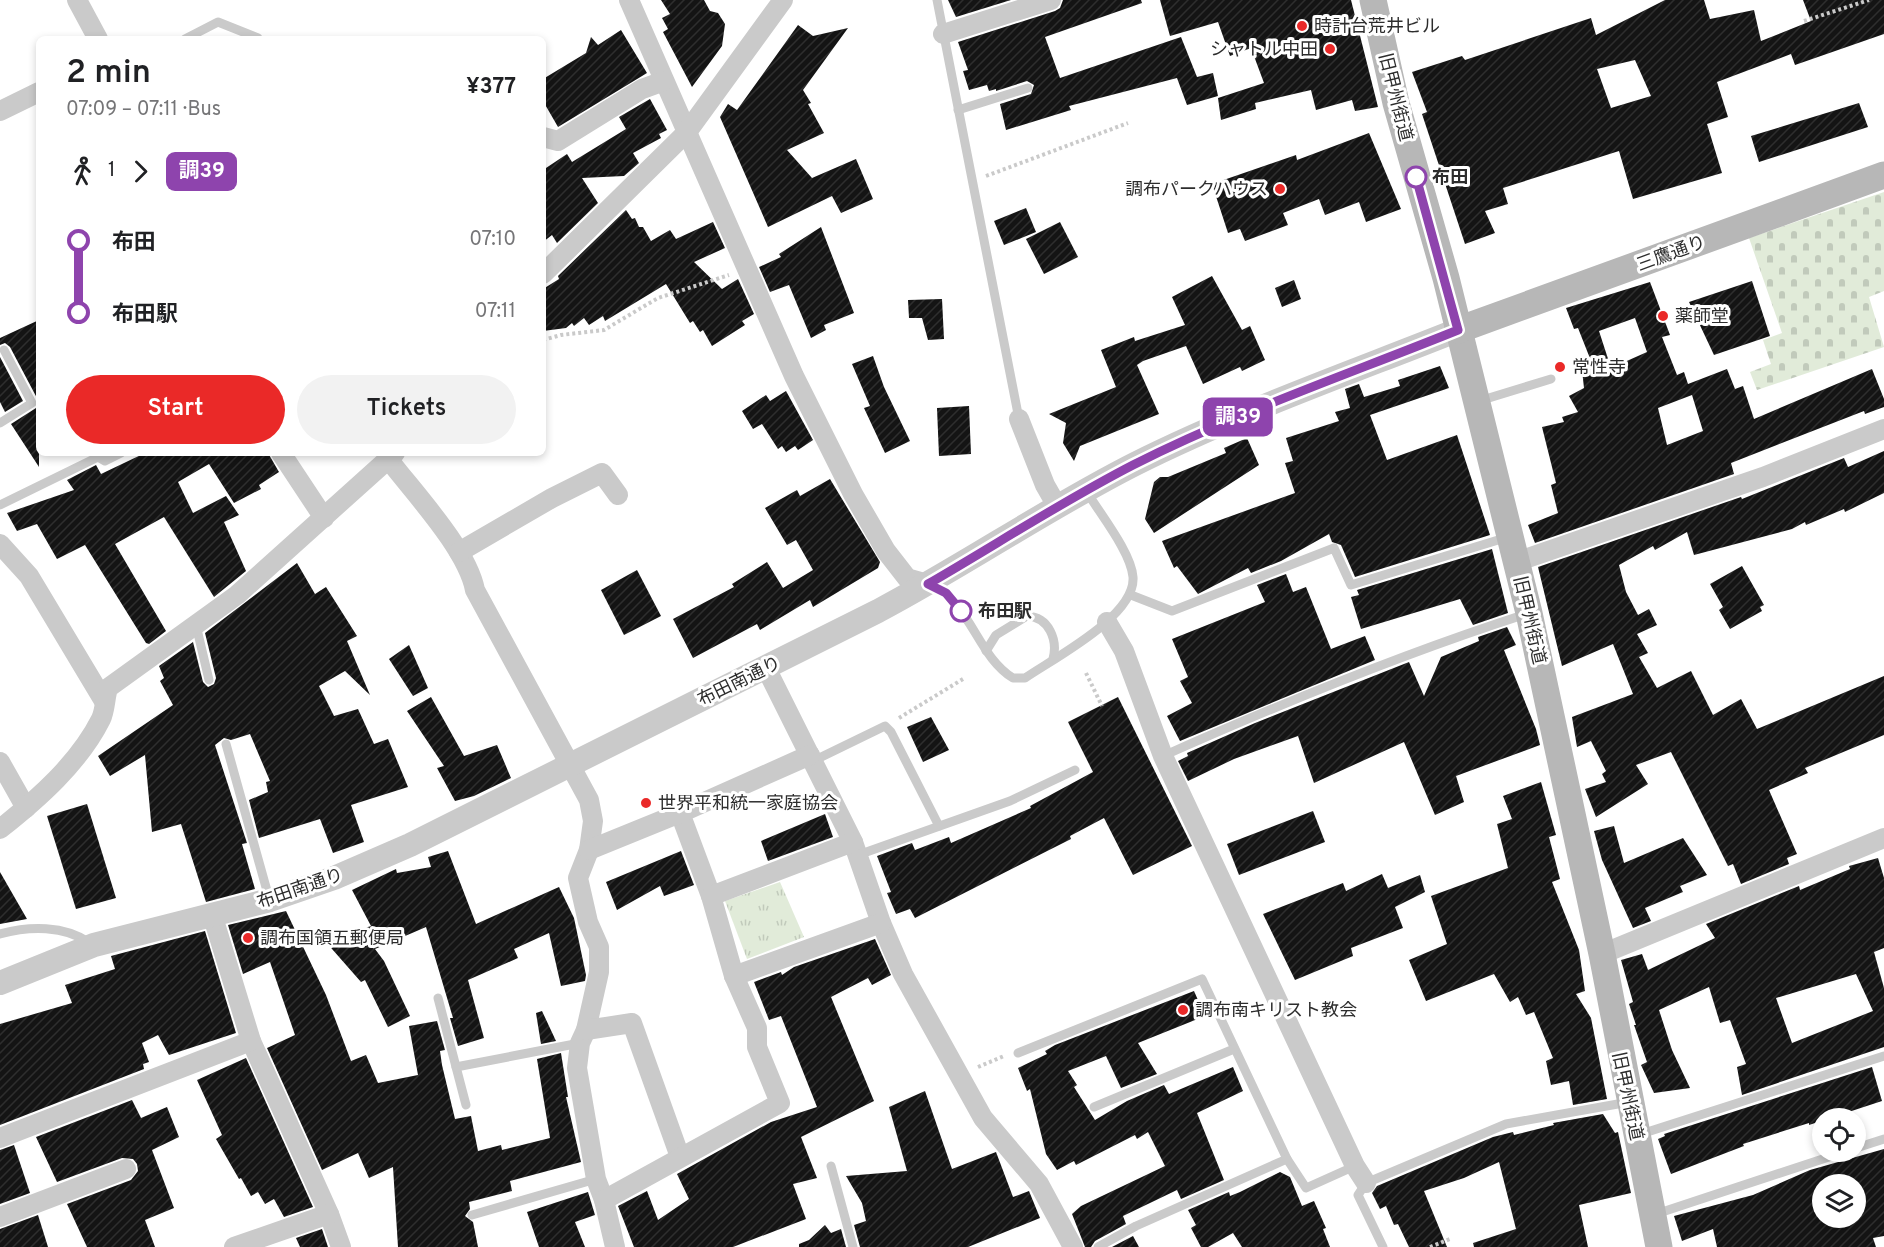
<!DOCTYPE html>
<meta charset="utf-8">
<style>
body{margin:0;font-family:Overpass,"Noto Sans JP",sans-serif;background:#f2f2f2;color:#202124;height:100vh;display:flex;flex-direction:column;font-size:22px;white-space:nowrap}
*{box-sizing:border-box;margin:0}
p{font-size:20px;color:#757577}
.icon{flex:none;width:33px;height:33px;fill:none;stroke:currentColor;stroke-width:2;stroke-linecap:round;stroke-linejoin:round}
.map{position:relative;flex:1;overflow:hidden}
.drawer{position:absolute;left:36px;top:36px;width:510px;height:420px;display:flex;flex-direction:column;background:#fff;border-radius:9px;box-shadow:0 3px 9px #0003}
.drawer>*{flex:none}
.badge{padding:0 12px;border-radius:9px;font-size:21px;line-height:39px}
.tools{position:absolute;left:1812px;top:1108px;display:grid;gap:12px}
.tools a{display:grid;place-items:center;width:54px;height:54px;border-radius:50%;background:#fff;box-shadow:0 3px 9px #0003;font-size:30px}
.map>.badge{position:absolute;translate:-50% -50%;box-shadow:0 0 0 3px #fff}
.legs{display:flex;align-items:center;gap:9px;height:66px;padding:0 30px;font-size:20px}
.legs p{margin-inline-start:auto}
.head{display:flex;align-items:center;justify-content:space-between;height:102px;padding:0 30px}
h1{font-size:33px;font-weight:600;line-height:45px}
.action{display:flex;gap:12px;margin-top:auto;padding:12px 30px}
.action a{flex:1;height:69px;border-radius:36px;background:#ea2928;color:#fff;font-size:24px;font-weight:600;line-height:69px;text-align:center}
.action a+a{background:#f2f2f2;color:#202124}
ul{padding:0 30px;list-style:none}
li{display:flex;align-items:center;gap:21px;height:72px;font-size:22px}
li i{display:grid;place-items:center;width:9px;height:100%;margin:0 8px;background:currentColor}
li i::after{content:'';width:15px;height:15px;margin:-8px;border:4px solid;border-radius:50%;background:#fff}
li p{margin-inline-start:auto}
li:first-child i{background:linear-gradient(#0000 50%,currentColor 0)}
li:last-child i{background:linear-gradient(currentColor 50%,#0000 0)}
.map>svg:first-child{display:block}
.grass{fill:url(#grass-tufts)}
.cemetery{fill:url(#cemetery-stones)}
.building{fill:url(#building-hatch);fill-rule:evenodd}
.lines{fill:none;stroke-linecap:round;stroke-linejoin:round}
.path{stroke:#cacaca;stroke-width:4;stroke-dasharray:3 3;stroke-linecap:butt}
.service{stroke:#cacaca;stroke-width:9}
.minor{stroke:#cacaca;stroke-width:20}
.tertiary{stroke:#cacaca;stroke-width:24}
.secondary{stroke:#b7b7b7;stroke-width:27}
.line-1-casing{stroke:#fff;stroke-width:14}
.line-1{stroke:#8e44ad;stroke-width:9}
.poi-dot{fill:#ea2928;stroke:#fff;stroke-width:2}
.stop-1-dot{fill:#fff;stroke:#8e44ad;stroke-width:3}
.labels{text-anchor:middle;stroke-width:6;stroke-linejoin:round;paint-order:stroke}
.poi-label{font-size:18px;fill:#2d2d2d;stroke:#fff;text-anchor:start}
.street-label{font-size:18px;fill:#2d2d2d;stroke:#fff}
.stop-label{font-size:18px;font-weight:bold;fill:#2d2d2d;stroke:#fff;text-anchor:start}
</style>
<div class="map">
<svg width="1884" height="1247" viewBox="0 0 1884 1247">
<defs>
<pattern id="grass-tufts" width="24" height="20" patternUnits="userSpaceOnUse" patternTransform="scale(1.5)"><rect width="24" height="20" fill="#e1ebd9"/><path d="M3 7l-1-3M5 7V3M7 7l1-3M15 17l-1-3M17 17v-4M19 17l1-3" fill="none" stroke="#c1cabb"/></pattern>
<pattern id="cemetery-stones" width="16" height="16" patternUnits="userSpaceOnUse" patternTransform="scale(1.5)"><rect width="16" height="16" fill="#e1ebd9"/><path d="M2 7V4a2 2 0 0 1 4 0v3zM10 15v-3a2 2 0 0 1 4 0v3z" fill="#c1cabb"/></pattern>
<pattern id="building-hatch" width="6" height="6" patternUnits="userSpaceOnUse" patternTransform="scale(1.5)"><rect width="6" height="6" fill="#141414"/><path d="M-1 1l2-2M0 6l6-6M5 7l2-2" fill="none" stroke="#2e2e2e"/></pattern>
</defs>
<rect width="100%" height="100%" fill="#fff"/>
<path class="grass" d="M780,882L804,937L747,959L725,901Z"/>
<path class="cemetery" d="M1884,192V291L1869,297L1884,347L1757,390L1750,372L1771,364L1763,340L1782,333L1749,238Z"/>
<g class="building">
<path d="M661,0H704L710,11L718,13L725,24L722,46L692,87L663,32L668,29L662,18L670,14Z"/>
<path d="M948,0H1011L956,17Z"/>
<path d="M1063,0H1141L1142,3L1045,37L1060,78L1181,37L1197,77L1213,73L1218,96L1187,105L1177,78L1069,106L1071,110L1006,130L1000,104L1031,94L1034,85L1027,81L996,91V89L989,91L987,85L969,90L963,71L968,70L958,42L1055,11L1060,8Z"/>
<path d="M1160,0H1351L1378,107L1355,111L1352,100L1316,110L1311,90L1255,103L1256,109L1221,120L1218,98L1264,83L1251,48L1230,56L1218,22L1170,36Z"/>
<path d="M1665,0H1704L1710,19L1754,10L1761,41L1811,21L1803,0H1884V34L1795,65L1791,54L1717,82L1728,117L1707,124L1722,173L1633,199L1619,151L1503,188L1508,204L1485,211L1495,233L1465,244L1422,114L1427,112L1412,72L1462,56L1465,60L1591,18L1596,35ZM1635,60L1651,96L1611,108L1597,69Z"/>
<path d="M798,25L813,36L848,28L803,90L811,103L808,104L824,133L787,150L812,178L856,159L873,199L841,213L832,196L768,227L720,117L728,104L737,110Z"/>
<path d="M621,30L647,73L558,127L543,101V79L586,53L591,37L598,45Z"/>
<path d="M650,99L667,130L659,134L661,138L633,153L639,163L624,176L582,178L598,203L557,243L552,235L543,242V170L567,154L572,162L626,129L619,117Z"/>
<path d="M1859,103L1868,127L1759,162L1751,136Z"/>
<path d="M1369,133L1401,209L1366,222L1359,202L1325,215L1319,199L1283,213L1288,225L1245,241L1240,229L1228,233L1212,184L1296,155L1297,160Z"/>
<path d="M1026,208L1036,232L1004,245L994,221Z"/>
<path d="M626,210L632,219L635,218L639,227H643L651,241L670,230L676,239L713,222L725,248L694,262L722,289L738,279L754,314L742,321L745,325L712,346L703,330L700,332L693,321L690,323L666,284L605,321L603,316L589,325L584,318L574,326L572,323L566,328L543,331V289L559,279L558,276Z"/>
<path d="M1060,222L1078,257L1044,274L1026,239Z"/>
<path d="M821,227L854,313L824,325L826,330L811,338L789,285L770,292L759,267L781,257L779,254Z"/>
<path d="M1212,276L1242,330L1250,326L1265,360L1242,371L1240,367L1203,384L1186,346L1143,361L1137,365L1159,414L1080,446L1074,461L1063,443L1066,423L1049,414L1116,387L1101,350L1134,337L1135,341L1185,325L1172,297Z"/>
<path d="M1294,280L1301,299L1282,307L1275,288Z"/>
<path d="M1752,281L1770,336L1714,355L1689,302Z"/>
<path d="M1650,282L1670,335L1662,337L1677,375L1684,372L1688,384L1727,369L1735,389L1743,386L1754,419L1872,369L1884,399V407L1865,414L1864,411L1731,463L1734,474L1535,543L1528,525L1558,513L1551,485L1556,483L1542,427L1564,422L1562,417L1578,412L1569,396L1584,388L1582,370L1593,366L1578,328L1574,329L1566,308ZM1635,318L1647,352L1611,368L1599,331ZM1692,395L1703,431L1667,445L1658,408Z"/>
<path d="M942,299L944,339L928,340L922,318H909L908,300Z"/>
<path d="M39,320V467L11,424L36,408L38,400L10,347L5,343L0,345V338Z"/>
<path d="M873,356L884,387L910,441L885,453L864,408L870,406L852,364Z"/>
<path d="M0,357L23,401L5,412L0,402Z"/>
<path d="M1440,366L1449,388L1370,415L1387,460L1457,435L1490,535L1355,577L1341,545L1332,542L1329,534L1281,561L1251,573L1248,568L1198,594L1177,566L1174,568L1162,541L1295,493L1285,463L1293,461L1286,438L1339,421L1335,412L1350,408L1345,389L1359,384L1364,397L1400,386L1398,380Z"/>
<path d="M786,391L813,440L798,450L795,446L786,452L782,446L778,449L762,424L753,429L742,411L766,395L770,401Z"/>
<path d="M969,406L971,454L939,456L937,408Z"/>
<path d="M1247,438L1259,465L1154,533L1145,519L1154,482L1160,477H1168L1226,453L1224,448Z"/>
<path d="M1884,451V493L1845,512L1844,509L1806,525L1805,522L1792,529L1694,555L1687,532L1655,550L1653,546L1619,565L1626,592L1638,615L1649,609L1657,625L1637,634L1648,653L1639,657L1657,688L1691,671L1713,715L1741,699L1757,729L1884,676V735L1805,768L1808,773L1769,790L1797,854L1787,858L1789,864L1741,884L1733,864L1728,866L1671,752L1636,765L1648,784L1596,817L1585,789L1606,782L1602,774L1606,771L1591,741L1577,747L1572,717L1633,694L1613,644L1562,666L1538,567L1741,497L1742,499L1844,458L1848,467Z"/>
<path d="M145,453H268L279,472L259,485L261,489L234,503L209,464L178,482L193,513L226,496L239,515L224,522L246,571L214,597L164,517L115,544L166,631L149,644L146,643L85,545L57,559L37,524L17,531L7,513L74,490L67,480L96,465L101,474Z"/>
<path d="M830,479L880,562L878,568L813,607L810,600L760,630L757,624L693,658L673,619L734,587L732,584L767,562L783,588L813,570L796,540L787,545L765,508L797,490L800,496Z"/>
<path d="M1492,549L1508,613L1473,625L1460,599L1361,629L1351,597L1359,595L1357,590Z"/>
<path d="M297,563L315,594L326,587L357,636L347,641L370,695L345,671L319,686L334,716L358,709L374,744L388,739L408,787L351,805L364,842L333,853L320,819L259,838L249,800L268,792L266,782L270,781L250,734L231,740L224,738L215,745L247,843L242,844L255,889L206,902L181,824L152,832L145,755L110,776L98,756L173,705L160,681L164,678L159,666L193,642L203,682L208,687L214,684L216,678L205,633Z"/>
<path d="M1742,566L1764,605L1760,607L1762,611L1730,629L1719,610L1723,607L1710,584Z"/>
<path d="M637,570L661,616L624,635L601,590Z"/>
<path d="M1286,574L1293,592L1306,587L1331,649L1365,636L1375,660L1180,741L1167,716L1192,703L1180,681L1188,677L1172,639L1265,602L1257,585Z"/>
<path d="M1507,627L1516,645L1504,650L1536,729L1540,745L1456,776L1464,802L1435,815L1404,742L1314,783L1298,736L1234,759L1188,781L1178,761L1188,756L1187,753L1255,723L1409,662L1424,696L1441,657L1479,641L1478,637Z"/>
<path d="M409,645L428,688L413,696L389,659Z"/>
<path d="M431,697L464,756L497,745L511,778L474,796L455,801L437,768L444,766L407,711Z"/>
<path d="M1118,697L1192,846L1133,875L1104,818L1070,836L1071,839L915,918L910,909L896,914L887,893L891,892L877,856L912,843L915,850L949,837L951,843L1031,808L1030,806L1093,772L1068,722Z"/>
<path d="M931,717L949,750L923,762L907,727Z"/>
<path d="M1541,782L1556,835L1549,837L1560,879L1552,882L1579,950L1585,991L1576,994L1591,1018L1607,1099L1573,1105L1569,1081L1551,1085L1546,1061L1553,1058L1534,1012L1526,1015L1518,997L1510,1002L1494,974L1426,1001L1409,960L1447,944L1431,896L1508,868L1497,824L1512,819L1503,796Z"/>
<path d="M87,804L116,898L76,909L47,816Z"/>
<path d="M1313,811L1325,842L1239,875L1227,844Z"/>
<path d="M825,814L833,837L768,861L761,841Z"/>
<path d="M1614,826L1624,863L1683,838L1707,875L1680,886L1683,892L1645,908L1651,921L1633,928L1602,860L1594,831Z"/>
<path d="M448,851L476,924L559,887L574,918L586,975L585,981L561,986L549,933L514,949L518,958L468,980L484,1038L458,1046L450,1018H453L426,927L375,949L384,961L410,1016L388,1027L365,980L361,982L325,941L371,926L352,890L396,869L397,873L431,867L428,857Z"/>
<path d="M681,851L694,885L664,896L660,886L617,910L606,882Z"/>
<path d="M1878,858L1884,878V948L1874,952L1884,988V1047L1742,1095L1737,1067L1746,1064L1730,1020L1720,1023L1709,987L1659,1010L1672,1050L1690,1088L1654,1093L1641,1065L1647,1062L1634,1025H1636L1629,1004L1633,1002L1621,960L1642,954L1648,970L1715,938L1706,924L1799,886L1800,890L1850,869L1849,866ZM1856,974L1873,1011L1792,1043L1776,998Z"/>
<path d="M0,872L27,919L0,924Z"/>
<path d="M1382,874L1388,888L1420,875L1425,892L1395,907L1403,928L1351,948L1353,956L1295,980L1263,914L1343,883L1346,891Z"/>
<path d="M286,911L326,995L351,1061L366,1055L378,1083L418,1075L409,1026L437,1021L445,1050L440,1051L442,1065L455,1119L471,1116L478,1151L501,1145L502,1150L550,1138L537,1059L561,1053L568,1097H566L581,1162L510,1181L512,1191L469,1202L470,1209L465,1216L473,1222L478,1247H398L393,1167L369,1178L358,1153L322,1170L267,1048L295,1035L270,962L243,974L228,925Z"/>
<path d="M205,931L236,1033L169,1055L158,1035L142,1043L149,1062L143,1064L144,1069L0,1125V1024L72,1003L65,985L115,969L111,956Z"/>
<path d="M875,939L891,975L872,985L868,978L831,997L874,1101L801,1137L817,1178L793,1184L806,1219L733,1247H634L618,1206L647,1191L658,1220L689,1199L677,1174L771,1122L817,1107L781,1016L769,1020L754,982L781,972L782,975L794,967Z"/>
<path d="M1194,991L1205,1016L1138,1043L1157,1074L1121,1088L1106,1056L1068,1071L1077,1085L1074,1087L1095,1120L1127,1101L1164,1085L1169,1094L1233,1067L1243,1091L1197,1113L1224,1180L1181,1199L1177,1190L1123,1216L1126,1224L1095,1241L1091,1247H1085L1072,1214L1081,1206L1165,1166L1148,1132L1137,1139L1135,1135L1076,1165L1074,1161L1057,1170L1046,1154L1030,1089L1027,1091L1018,1068L1047,1054L1045,1051L1055,1045Z"/>
<path d="M542,1011L556,1041L541,1044L536,1013Z"/>
<path d="M246,1058L313,1207L284,1217L274,1199L265,1204L258,1192L251,1196L241,1178L239,1179L216,1139L222,1135L197,1080Z"/>
<path d="M1872,1067L1882,1101L1809,1125V1123L1743,1144L1744,1146L1671,1174L1658,1139L1665,1136L1664,1134Z"/>
<path d="M925,1091L952,1169L996,1152L1013,1197L1029,1191L1040,1218L968,1247H860L854,1225L866,1221L862,1203L846,1176L907,1171L889,1107Z"/>
<path d="M132,1100L141,1118L167,1107L179,1137L152,1150L174,1208L145,1220L155,1247H87L67,1204L131,1180L138,1171L137,1164L133,1159L122,1158L57,1182L36,1137Z"/>
<path d="M1603,1114L1615,1133L1618,1132L1631,1193L1579,1205L1588,1247H1474L1473,1243L1516,1229L1499,1162L1464,1178L1424,1191L1447,1247H1409L1398,1224L1394,1225L1386,1206L1380,1209L1372,1193L1377,1186L1493,1137L1513,1132L1514,1135L1554,1125L1553,1123Z"/>
<path d="M14,1145L30,1193L0,1204V1150Z"/>
<path d="M1884,1149V1236L1873,1238L1876,1247H1717L1713,1229L1682,1241L1674,1216L1753,1195L1810,1170ZM1822,1185H1856V1218H1822Z"/>
<path d="M1280,1172L1290,1177L1302,1206L1314,1201L1326,1228L1323,1229L1330,1247H1242L1233,1233L1208,1247H1201L1191,1228L1196,1225L1188,1210L1229,1192L1230,1196L1240,1192Z"/>
<path d="M588,1192L595,1215L575,1222L585,1247H539L527,1212Z"/>
<path d="M38,1215L48,1247H0V1229Z"/>
<path d="M825,1225L831,1233L841,1229L846,1247H799V1244L809,1240Z"/>
<path d="M322,1229L328,1247H300L296,1238Z"/>
<path d="M1133,1236L1139,1247H1112Z"/>
</g>
<g class="lines">
<g class="path">
<path d="M1804,21L1869,0"/>
<path d="M986,176L1128,123"/>
<path d="M543,340L561,335L604,330L658,298L729,275"/>
<path d="M1086,673L1102,706"/>
<path d="M899,718L963,679"/>
<path d="M978,1067L1004,1056"/>
<path d="M1430,1247L1450,1239"/>
</g>
<g class="service">
<path d="M937,0L1019,419"/>
<path d="M185,39L218,22L258,38"/>
<path d="M958,110L1028,88"/>
<path d="M1479,401L1551,379"/>
<path d="M0,423L32,403L4,350"/>
<path d="M0,505L98,457L105,461L121,453"/>
<path d="M929,585C971,601 976,655 1013,678H1025C1054,658 1136,616 1133,577C1131,552 1100,514 1087,492"/>
<path d="M1131,595L1172,611L1334,548L1351,585L1508,537"/>
<path d="M196,625L209,680"/>
<path d="M986,651L996,635L1027,616C1049,617 1058,640 1053,659"/>
<path d="M226,744L269,898"/>
<path d="M1163,756C1282,703 1402,654 1526,614"/>
<path d="M813,761L885,726L891,732L939,826"/>
<path d="M858,855L1010,801L1075,770"/>
<path d="M0,934C29,926 64,925 90,943"/>
<path d="M438,998L466,1105"/>
<path d="M1018,1053L1202,979L1287,1159L1136,1226L1098,1247"/>
<path d="M456,1067L580,1043"/>
<path d="M1094,1107L1234,1049"/>
<path d="M1641,1134L1884,1056"/>
<path d="M1856,1148L1884,1139"/>
<path d="M1287,1159L1306,1188L1355,1166"/>
<path d="M831,1166L853,1247"/>
<path d="M1656,1214L1844,1152"/>
<path d="M472,1215L596,1179"/>
<path d="M1383,1247L1358,1195L1366,1183L1506,1124L1629,1102"/>
</g>
<g class="minor">
<path d="M77,0L98,39"/>
<path d="M629,0L794,376L853,494L886,551L907,578L928,584"/>
<path d="M943,34L1051,0"/>
<path d="M0,111L39,92"/>
<path d="M543,137L558,141L642,89L664,81"/>
<path d="M543,274L687,132L783,0"/>
<path d="M1019,419L1045,485L1057,506"/>
<path d="M281,453L324,518"/>
<path d="M389,460C415,494 467,549 475,590L589,800L593,821L589,850L578,878L588,922L599,947V972L586,1030L580,1043L577,1068L596,1179L604,1200L615,1247"/>
<path d="M0,544L29,576L104,701"/>
<path d="M459,552L552,498L602,473L618,495"/>
<path d="M1516,562L1763,477L1884,429"/>
<path d="M1107,622L1124,651L1163,756L1355,1166L1366,1183"/>
<path d="M766,668L853,842L881,923L903,974L983,1118L1039,1184L1073,1247"/>
<path d="M0,762L26,808"/>
<path d="M680,813L711,896"/>
<path d="M0,829C38,799 79,763 101,719C105,711 105,698 108,688L237,595L395,453"/>
<path d="M589,850L680,813L810,755"/>
<path d="M212,914L251,1041L329,1214L341,1247"/>
<path d="M1602,954L1884,838"/>
<path d="M734,976L881,923"/>
<path d="M586,1030L632,1023L680,1157"/>
<path d="M0,1138L251,1041"/>
<path d="M604,1200L780,1103L757,1047V1028L734,976L711,896L853,842"/>
<path d="M0,1217L126,1169"/>
<path d="M234,1247L329,1214"/>
</g>
<path class="tertiary" d="M0,983L94,945L270,900L334,878L410,845L878,611C965,565 1046,509 1135,464C1239,412 1350,373 1458,330"/>
<g class="secondary">
<path d="M1373,0L1396,103L1446,278L1529,613L1602,954L1659,1247"/>
<path d="M1458,330L1884,175"/>
</g>
</g>
<g class="lines">
<defs>
<path id="line-1" d="M961,611L946,593L928,584C997,544 1063,501 1133,465C1238,412 1349,374 1458,330L1416,177"/>
</defs>
<use href="#line-1" class="line-1-casing"/>
<use href="#line-1" class="line-1"/>
</g>
<g class="poi-dot">
<circle cx="1302" cy="26" r="6"/>
<circle cx="1330" cy="49" r="6"/>
<circle cx="1280" cy="189" r="6"/>
<circle cx="1663" cy="316" r="6"/>
<circle cx="1560" cy="367" r="6"/>
<circle cx="646" cy="803" r="6"/>
<circle cx="248" cy="938" r="6"/>
<circle cx="1183" cy="1010" r="6"/>
</g>
<g class="stop-1-dot">
<circle cx="1416" cy="177" r="10"/>
<circle cx="961" cy="611" r="10"/>
</g>
<g class="labels">
<g class="poi-label">
<text x="1314" y="32">時計台荒井ビル</text>
<text x="1318" y="55" text-anchor="end">シャトル中田</text>
<text x="1268" y="195" text-anchor="end">調布パークハウス</text>
<text x="1675" y="322">薬師堂</text>
<text x="1572" y="373">常性寺</text>
<text x="658" y="809">世界平和統一家庭協会</text>
<text x="260" y="944">調布国領五郵便局</text>
<text x="1195" y="1016">調布南キリスト教会</text>
</g>
<g class="street-label">
<text transform="translate(1396 97) rotate(76)" y="6">旧甲州街道</text>
<text transform="translate(1671 253) rotate(-20)" y="6">三鷹通り</text>
<text transform="translate(1530 620) rotate(77)" y="6">旧甲州街道</text>
<text transform="translate(739 681) rotate(-26)" y="6">布田南通り</text>
<text transform="translate(300 888) rotate(-19)" y="6">布田南通り</text>
<text transform="translate(1628 1096) rotate(78)" y="6">旧甲州街道</text>
</g>
<g class="stop-label">
<text x="1432" y="183">布田</text>
<text x="978" y="617">布田駅</text>
</g>
</g>
</svg>
<div class="tools">
<a><svg class="icon" aria-label="locate" viewBox="0 0 24 24"><circle cx="12" cy="12" r="6"/><path d="M12 2v4M12 18v4M2 12h4M18 12h4"/></svg></a>
<a><svg class="icon" aria-label="layers" viewBox="0 0 24 24"><path d="M12 4l9 5-9 5-9-5zM3 14l9 5 9-5"/></svg></a>
</div>
<b class="badge" style="left:1238px;top:417px;background:#8e44ad;color:#fff">調39</b>
<section class="drawer">
<div class="head"><div><h1>2 min</h1><p>07:09 – 07:11 · Bus</p></div><b>¥377</b></div>
<div class="legs"><svg class="icon" aria-label="walk" viewBox="0 0 24 24"><circle cx="13" cy="4" r="2"/><path d="M13 8l-2 6 4 7M11 14l-3 7M7 12l3-4h3l4 4"/></svg>1<svg class="icon" aria-label="forward" viewBox="0 0 24 24"><path d="M9 5l7 7-7 7"/></svg><b class="badge" style="background:#8e44ad;color:#fff">調39</b></div>
<ul>
<li><i style="color:#8e44ad"></i><b>布田</b><p>07:10</p></li>
<li><i style="color:#8e44ad"></i><b>布田駅</b><p>07:11</p></li>
</ul>
<div class="action"><a>Start</a><a>Tickets</a></div>
</section>
</div>
